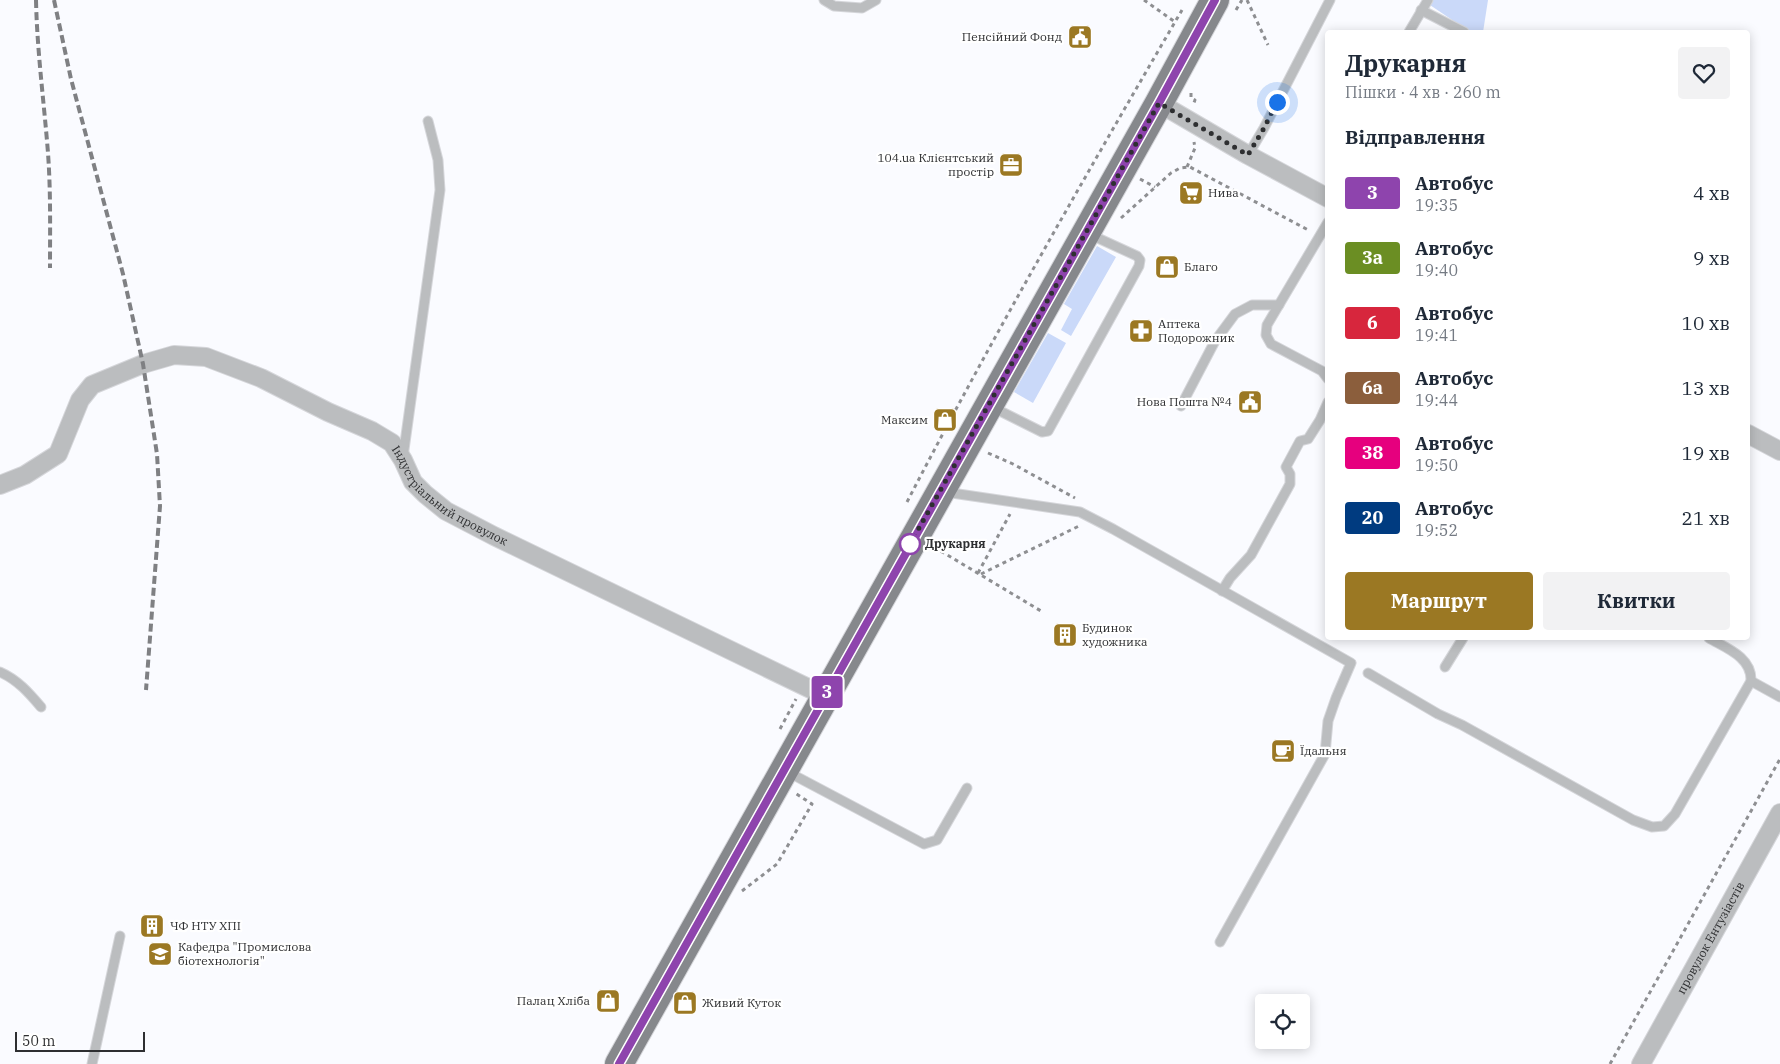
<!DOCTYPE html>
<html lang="uk">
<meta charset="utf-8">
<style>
body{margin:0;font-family:"IBM Plex Serif",serif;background:#f2f2f3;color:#1f2937;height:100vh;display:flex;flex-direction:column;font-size:19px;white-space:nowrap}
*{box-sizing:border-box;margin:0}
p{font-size:16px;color:#747a83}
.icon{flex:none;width:28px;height:28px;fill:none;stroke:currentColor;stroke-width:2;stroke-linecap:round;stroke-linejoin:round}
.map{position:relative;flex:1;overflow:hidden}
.details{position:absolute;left:1325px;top:30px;width:425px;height:610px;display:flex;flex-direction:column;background:#fff;border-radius:5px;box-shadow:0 2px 12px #0003}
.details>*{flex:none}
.badge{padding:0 10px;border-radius:4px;font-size:18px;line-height:32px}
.fabs{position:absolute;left:1255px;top:994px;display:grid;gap:10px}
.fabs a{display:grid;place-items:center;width:55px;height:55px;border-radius:5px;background:#fff;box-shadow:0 2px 12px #0003;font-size:25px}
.scale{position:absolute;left:15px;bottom:12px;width:130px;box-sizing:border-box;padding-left:5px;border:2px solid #2e2f31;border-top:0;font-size:14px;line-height:18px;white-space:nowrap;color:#2e2f31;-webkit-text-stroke:4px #fff;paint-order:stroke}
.you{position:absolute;width:25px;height:25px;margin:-12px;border:4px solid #fff;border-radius:50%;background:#1a73e8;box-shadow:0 0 0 8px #1a73e833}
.map>.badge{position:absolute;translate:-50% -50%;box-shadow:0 0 0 2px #fff}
h2{padding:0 20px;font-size:19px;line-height:45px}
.round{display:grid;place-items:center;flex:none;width:52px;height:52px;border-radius:5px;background:#f2f2f3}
.summary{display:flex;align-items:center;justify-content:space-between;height:85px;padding:0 20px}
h1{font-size:24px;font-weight:700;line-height:38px}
.action{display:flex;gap:10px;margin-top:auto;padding:10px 20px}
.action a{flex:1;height:58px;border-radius:5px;background:#9b7823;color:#fff;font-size:20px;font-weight:700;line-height:58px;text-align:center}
.action a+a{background:#f2f2f3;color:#1f2937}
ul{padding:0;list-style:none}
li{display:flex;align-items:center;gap:15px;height:65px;padding:0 20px}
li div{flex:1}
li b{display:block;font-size:19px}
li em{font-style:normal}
li .badge{min-width:55px;font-weight:700;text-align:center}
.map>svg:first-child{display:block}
.green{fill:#cad9f9}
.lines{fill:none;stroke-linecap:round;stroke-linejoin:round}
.service-casing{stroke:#d5d6da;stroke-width:11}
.minor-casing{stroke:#d5d6da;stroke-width:20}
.primary-casing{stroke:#d5d6da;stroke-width:30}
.path{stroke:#8e8f92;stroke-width:3;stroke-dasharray:4 4;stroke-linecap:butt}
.service{stroke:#bbbdbf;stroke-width:9}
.minor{stroke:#bbbdbf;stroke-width:18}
.primary{stroke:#86888c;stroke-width:28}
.rail{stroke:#7f8083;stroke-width:4;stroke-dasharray:8 4;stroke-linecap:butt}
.line-casing{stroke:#fff;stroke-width:11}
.line{stroke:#8e44ad;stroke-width:8}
.walk{stroke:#2e2f31;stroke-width:5;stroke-dasharray:0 9}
.stop-dot{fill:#fff;stroke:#8e44ad;stroke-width:2.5}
.labels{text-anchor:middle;stroke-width:4.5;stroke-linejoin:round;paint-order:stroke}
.poi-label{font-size:12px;fill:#2e2f31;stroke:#fff;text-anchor:start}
.street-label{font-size:12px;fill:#2e2f31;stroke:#fff}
.stop-label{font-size:12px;font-weight:bold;fill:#2e2f31;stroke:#fff;text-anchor:start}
</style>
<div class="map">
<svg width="1780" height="1064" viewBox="0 0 1780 1064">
<rect width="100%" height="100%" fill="#fafbff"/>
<g class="green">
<path d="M1428,0H1488L1483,32H1470L1427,3Z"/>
<path d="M1097,246L1116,257L1071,336L1061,330L1072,309L1064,304Z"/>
<path d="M1048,333L1066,343L1033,403L1014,392Z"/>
</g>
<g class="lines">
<defs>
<g id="service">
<path d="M824,0L834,6L862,8L876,0"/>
<path d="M1421,10L1464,32"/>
<path d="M1409,32L1428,0"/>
<path d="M1248,155L1264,128L1330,0"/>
<path d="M1328,222L1267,325L1266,335L1271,344L1322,371L1328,379"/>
<path d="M990,406L1042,432L1048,431L1139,266L1140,260L1137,256L1089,234"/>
<path d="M1181,406L1215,341L1235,314L1252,305H1279"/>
<path d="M403,457L440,190L438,160L428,121"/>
<path d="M945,492L1080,512L1113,529L1351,663L1336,698L1328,721L1325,754L1220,942"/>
<path d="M1222,591L1230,578L1251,555L1290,484V474L1286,467L1300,441L1308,439L1320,420L1328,402"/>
<path d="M1445,667L1463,638"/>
<path d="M0,672C18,680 29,693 41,707"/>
<path d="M1368,673L1438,714L1462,725L1633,820L1652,827L1664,826L1675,814L1751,681C1752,657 1726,648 1709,638"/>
<path d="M1751,681L1780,697"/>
<path d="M786,771L924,844L937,840L967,788"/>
<path d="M92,1064L120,936"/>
</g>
<g id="minor">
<path d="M1159,103L1248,155L1328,198"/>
<path d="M1748,434L1780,451"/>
<path id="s1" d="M0,485L25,475L58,454L80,400L92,385L143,364L174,355L206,357L261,378L328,412L372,431L392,443L403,460L413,482L425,494L446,511L494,536L825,696"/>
<path id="s2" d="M1641,1064L1780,813"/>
</g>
<path id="primary" d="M619,1064L1159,103L1215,0"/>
</defs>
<use href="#service" class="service-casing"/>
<use href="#minor" class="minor-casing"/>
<use href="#primary" class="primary-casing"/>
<g class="path">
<path d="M1144,0L1175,22"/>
<path d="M1247,0L1268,45"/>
<path d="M1236,10L1242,0"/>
<path d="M1191,93V98L1195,100L1193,105"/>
<path d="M1187,167L1195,148L1194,142"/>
<path d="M1140,179L1155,187"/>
<path d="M1121,218L1171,173L1180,168L1190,167L1310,231"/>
<path d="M988,453L1013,464L1075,498"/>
<path d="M907,502C993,336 1087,173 1182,10"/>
<path d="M934,547L1041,611"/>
<path d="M978,573L1010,514"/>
<path d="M981,574L1081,525"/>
<path d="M780,729L796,699"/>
<path d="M742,891L777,864L812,804L795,793"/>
<path d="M1610,1064L1780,759"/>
</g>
<use href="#service" class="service"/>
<use href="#minor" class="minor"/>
<use href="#primary" class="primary"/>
<g class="rail">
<path d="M36,0C37,48 43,94 47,141C51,184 50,226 50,268"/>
<path d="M54,0L71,79L123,274L143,364L157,454L160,506L146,690"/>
</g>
</g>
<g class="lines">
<defs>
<path id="line" d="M619,1064L1159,103L1215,0"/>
</defs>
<use href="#line" class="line-casing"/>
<use href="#line" class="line"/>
<path class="walk" d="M910,544L1159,103L1248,155L1264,128L1277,102"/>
</g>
<defs>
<symbol id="civic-square" viewBox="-11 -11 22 22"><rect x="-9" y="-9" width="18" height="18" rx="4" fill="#9b7823" stroke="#fff"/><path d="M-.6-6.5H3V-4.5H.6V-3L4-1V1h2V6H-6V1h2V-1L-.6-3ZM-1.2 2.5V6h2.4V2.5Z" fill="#fff"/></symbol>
<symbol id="office-square" viewBox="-11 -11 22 22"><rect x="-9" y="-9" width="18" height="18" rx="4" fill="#9b7823" stroke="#fff"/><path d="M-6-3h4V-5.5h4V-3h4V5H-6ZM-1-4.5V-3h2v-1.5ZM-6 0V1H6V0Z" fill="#fff"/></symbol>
<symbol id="supermarket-square" viewBox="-11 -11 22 22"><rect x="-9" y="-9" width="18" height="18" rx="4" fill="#9b7823" stroke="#fff"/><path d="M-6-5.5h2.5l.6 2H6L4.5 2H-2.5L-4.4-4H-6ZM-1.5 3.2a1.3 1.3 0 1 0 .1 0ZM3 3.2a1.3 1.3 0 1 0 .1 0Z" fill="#fff"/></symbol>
<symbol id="shop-square" viewBox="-11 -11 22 22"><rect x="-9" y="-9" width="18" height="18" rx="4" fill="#9b7823" stroke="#fff"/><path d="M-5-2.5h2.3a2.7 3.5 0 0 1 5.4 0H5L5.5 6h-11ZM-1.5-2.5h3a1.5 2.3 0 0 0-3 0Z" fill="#fff"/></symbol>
<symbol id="pharmacy-square" viewBox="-11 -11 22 22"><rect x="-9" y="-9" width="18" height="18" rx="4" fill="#9b7823" stroke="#fff"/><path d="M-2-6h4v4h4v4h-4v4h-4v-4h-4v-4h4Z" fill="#fff"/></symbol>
<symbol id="building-square" viewBox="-11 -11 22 22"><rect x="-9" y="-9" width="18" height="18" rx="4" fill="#9b7823" stroke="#fff"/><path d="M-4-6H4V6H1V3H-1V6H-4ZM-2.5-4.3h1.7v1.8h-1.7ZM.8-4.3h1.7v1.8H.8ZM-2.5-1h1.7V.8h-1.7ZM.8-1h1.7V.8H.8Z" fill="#fff"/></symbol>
<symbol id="cafe-square" viewBox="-11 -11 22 22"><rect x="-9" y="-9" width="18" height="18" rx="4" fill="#9b7823" stroke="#fff"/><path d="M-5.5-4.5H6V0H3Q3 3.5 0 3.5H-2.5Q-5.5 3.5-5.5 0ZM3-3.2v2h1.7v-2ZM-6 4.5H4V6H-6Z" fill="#fff"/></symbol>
<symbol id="university-square" viewBox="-11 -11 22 22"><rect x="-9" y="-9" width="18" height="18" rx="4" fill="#9b7823" stroke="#fff"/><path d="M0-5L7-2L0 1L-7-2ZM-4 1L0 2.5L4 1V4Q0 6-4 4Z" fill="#fff"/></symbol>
</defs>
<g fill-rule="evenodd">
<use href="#civic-square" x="1066" y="23" width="28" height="28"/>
<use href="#office-square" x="997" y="151" width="28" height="28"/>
<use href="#supermarket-square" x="1177" y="179" width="28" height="28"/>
<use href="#shop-square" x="1153" y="253" width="28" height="28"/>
<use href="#pharmacy-square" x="1127" y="317" width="28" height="28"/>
<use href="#civic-square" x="1236" y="388" width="28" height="28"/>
<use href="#shop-square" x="931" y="406" width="28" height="28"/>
<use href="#building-square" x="1051" y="621" width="28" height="28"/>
<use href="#cafe-square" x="1269" y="737" width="28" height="28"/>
<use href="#building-square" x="138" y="912" width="28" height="28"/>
<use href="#university-square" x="146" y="940" width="28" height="28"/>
<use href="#shop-square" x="594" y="987" width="28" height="28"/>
<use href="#shop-square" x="671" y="989" width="28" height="28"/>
</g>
<circle class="stop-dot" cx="910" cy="544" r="10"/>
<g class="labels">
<g class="poi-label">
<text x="1062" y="41" text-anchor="end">Пенсійний Фонд</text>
<text x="994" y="162" text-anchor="end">104.ua Клієнтський<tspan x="994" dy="14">простір</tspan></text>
<text x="1208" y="197">Нива</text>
<text x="1184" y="271">Благо</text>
<text x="1158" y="328">Аптека<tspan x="1158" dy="14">Подорожник</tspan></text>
<text x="1232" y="406" text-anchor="end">Нова Пошта №4</text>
<text x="928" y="424" text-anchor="end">Максим</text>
<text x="1082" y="632">Будинок<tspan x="1082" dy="14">художника</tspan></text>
<text x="1300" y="755">Їдальня</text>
<text x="170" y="930">ЧФ НТУ ХПІ</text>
<text x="178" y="951">Кафедра "Промислова<tspan x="178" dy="14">біотехнологія"</tspan></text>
<text x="590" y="1005" text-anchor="end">Палац Хліба</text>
<text x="702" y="1007">Живий Куток</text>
</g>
<g class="street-label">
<text dy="4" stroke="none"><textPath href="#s1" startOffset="549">Індустріальний провулок</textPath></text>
<text dy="4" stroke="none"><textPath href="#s2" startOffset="144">провулок Ентузіастів</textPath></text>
</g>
<g class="stop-label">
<text x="925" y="548">Друкарня</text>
</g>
</g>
</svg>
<div class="fabs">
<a><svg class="icon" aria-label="locate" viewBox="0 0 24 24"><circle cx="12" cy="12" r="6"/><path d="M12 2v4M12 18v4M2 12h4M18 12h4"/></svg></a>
</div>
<div class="scale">50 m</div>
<div class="you" style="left:1277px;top:102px"></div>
<b class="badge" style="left:827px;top:692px;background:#8e44ad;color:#fff">3</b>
<section class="details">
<div class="summary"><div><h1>Друкарня</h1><p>Пішки · 4 хв · 260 m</p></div><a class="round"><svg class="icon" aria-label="heart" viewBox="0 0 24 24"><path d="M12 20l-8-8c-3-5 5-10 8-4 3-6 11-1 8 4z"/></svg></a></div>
<h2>Відправлення</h2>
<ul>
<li><span class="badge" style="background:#8e44ad;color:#fff">3</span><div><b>Автобус</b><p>19:35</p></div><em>4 хв</em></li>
<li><span class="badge" style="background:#6b8e23;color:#fff">3а</span><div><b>Автобус</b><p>19:40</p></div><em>9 хв</em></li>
<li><span class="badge" style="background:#d7263d;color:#fff">6</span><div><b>Автобус</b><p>19:41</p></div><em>10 хв</em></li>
<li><span class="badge" style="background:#8b5e3c;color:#fff">6а</span><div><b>Автобус</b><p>19:44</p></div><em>13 хв</em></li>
<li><span class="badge" style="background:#e6007e;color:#fff">38</span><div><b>Автобус</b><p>19:50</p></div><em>19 хв</em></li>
<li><span class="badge" style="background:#003b80;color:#fff">20</span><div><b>Автобус</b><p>19:52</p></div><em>21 хв</em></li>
</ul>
<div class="action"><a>Маршрут</a><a>Квитки</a></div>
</section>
</div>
